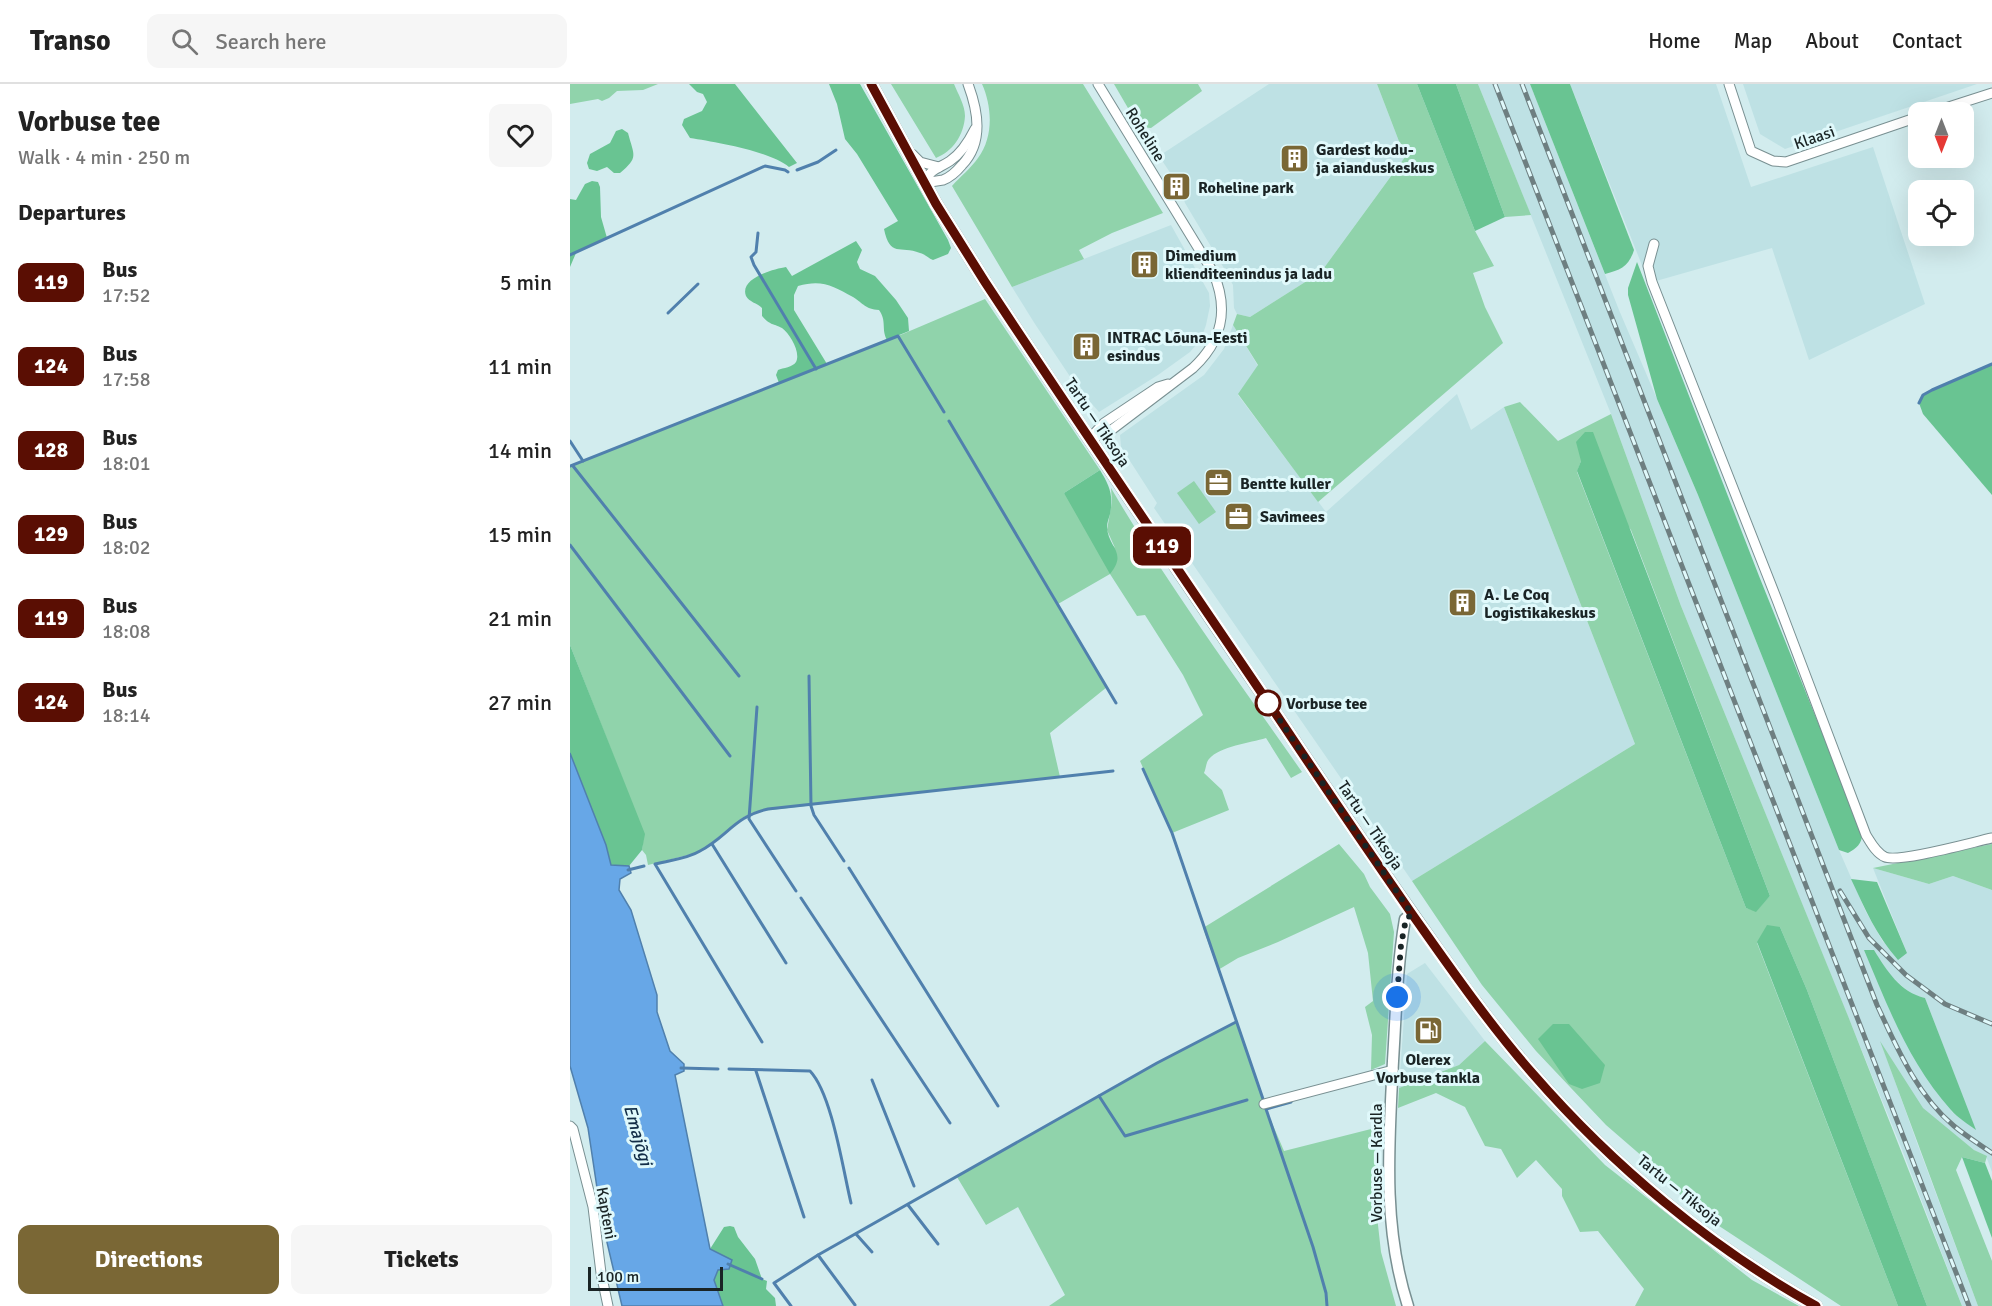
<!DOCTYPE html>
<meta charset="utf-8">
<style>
body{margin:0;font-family:Signika,sans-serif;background:#f6f6f6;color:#222;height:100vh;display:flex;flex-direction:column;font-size:22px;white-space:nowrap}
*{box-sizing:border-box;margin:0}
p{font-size:20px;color:#767676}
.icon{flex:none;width:33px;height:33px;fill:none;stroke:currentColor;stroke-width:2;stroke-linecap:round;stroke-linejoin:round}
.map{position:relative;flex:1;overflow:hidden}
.panel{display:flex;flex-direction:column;background:#fff;width:570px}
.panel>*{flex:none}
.badge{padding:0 12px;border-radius:9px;font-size:21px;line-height:39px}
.needle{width:39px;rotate:180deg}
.tools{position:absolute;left:1338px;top:18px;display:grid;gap:12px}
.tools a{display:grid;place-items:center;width:66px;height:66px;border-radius:12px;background:#fff;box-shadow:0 6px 24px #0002;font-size:30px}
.scale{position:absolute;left:18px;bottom:15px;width:135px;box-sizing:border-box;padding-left:6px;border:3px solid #1a2425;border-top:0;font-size:16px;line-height:21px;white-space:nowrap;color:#1a2425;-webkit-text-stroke:4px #e0f9fb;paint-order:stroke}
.you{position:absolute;width:30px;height:30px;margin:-15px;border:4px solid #fff;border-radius:50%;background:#1a73e8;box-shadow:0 0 0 9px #1a73e833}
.map>.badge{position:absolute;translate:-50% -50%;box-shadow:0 0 0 3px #fff}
h2{padding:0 18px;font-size:22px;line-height:54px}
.round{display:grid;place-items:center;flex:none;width:63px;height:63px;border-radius:12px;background:#f6f6f6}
.summary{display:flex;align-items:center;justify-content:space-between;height:102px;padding:0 18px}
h1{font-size:28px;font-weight:700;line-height:45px}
.primary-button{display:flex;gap:12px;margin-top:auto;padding:12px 18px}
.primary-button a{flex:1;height:69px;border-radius:12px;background:#7a6735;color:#fff;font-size:24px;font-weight:700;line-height:69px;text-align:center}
.primary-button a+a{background:#f6f6f6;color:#222}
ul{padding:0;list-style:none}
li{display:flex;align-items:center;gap:18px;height:84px;padding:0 18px}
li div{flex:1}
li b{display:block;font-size:22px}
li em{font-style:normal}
li .badge{min-width:66px;font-weight:700;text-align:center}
header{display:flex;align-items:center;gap:36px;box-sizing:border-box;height:84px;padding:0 30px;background:#fff;border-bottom:2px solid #e0e0e0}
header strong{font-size:28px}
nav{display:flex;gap:33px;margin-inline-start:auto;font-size:21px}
.search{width:420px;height:54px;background:#f6f6f6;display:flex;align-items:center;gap:15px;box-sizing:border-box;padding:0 21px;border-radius:12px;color:#767676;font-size:22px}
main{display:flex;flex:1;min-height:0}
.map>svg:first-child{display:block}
.built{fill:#bee1e4;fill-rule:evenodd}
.green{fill:#90d3ab;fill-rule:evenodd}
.forest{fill:#69c492}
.water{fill:#67a7e7;stroke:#5080ad;stroke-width:1.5}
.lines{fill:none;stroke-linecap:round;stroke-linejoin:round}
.stream{stroke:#5080ad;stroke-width:3}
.minor-casing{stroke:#799092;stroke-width:11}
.tertiary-casing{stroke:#799092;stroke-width:13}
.secondary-casing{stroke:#799092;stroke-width:14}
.minor{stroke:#fff;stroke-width:9}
.tertiary{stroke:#fff;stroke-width:10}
.secondary{stroke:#fff;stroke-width:12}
.rail-casing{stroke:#6e7f81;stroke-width:5}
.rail{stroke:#e0f9fb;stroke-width:3;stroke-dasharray:9;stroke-linecap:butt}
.line-casing{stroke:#fff;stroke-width:14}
.line{stroke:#5a0e03;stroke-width:9}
.walk{stroke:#1a2425;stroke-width:6;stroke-dasharray:0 10.8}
.stop-dot{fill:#fff;stroke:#5a0e03;stroke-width:3}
.labels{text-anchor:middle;stroke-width:6;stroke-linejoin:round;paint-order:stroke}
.street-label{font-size:16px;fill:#1a2425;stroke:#e0f9fb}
.poi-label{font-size:16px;font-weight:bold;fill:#1a2425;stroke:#e0f9fb;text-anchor:start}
.stop-label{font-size:16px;font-weight:bold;fill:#1a2425;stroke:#e0f9fb;text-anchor:start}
.water-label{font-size:18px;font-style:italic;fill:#122d47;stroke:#e0f9fb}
</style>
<header>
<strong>Transo</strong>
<div class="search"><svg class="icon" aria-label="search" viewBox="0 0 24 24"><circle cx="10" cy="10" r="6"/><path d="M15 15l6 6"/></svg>Search here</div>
<nav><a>Home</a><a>Map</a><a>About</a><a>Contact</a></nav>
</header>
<main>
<section class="panel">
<div class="summary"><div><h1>Vorbuse tee</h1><p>Walk · 4 min · 250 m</p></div><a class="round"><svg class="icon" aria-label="heart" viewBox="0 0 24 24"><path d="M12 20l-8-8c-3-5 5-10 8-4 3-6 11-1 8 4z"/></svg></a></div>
<h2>Departures</h2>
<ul>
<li><span class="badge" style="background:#5a0e03;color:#fff">119</span><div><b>Bus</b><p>17:52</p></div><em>5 min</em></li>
<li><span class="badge" style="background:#5a0e03;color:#fff">124</span><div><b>Bus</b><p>17:58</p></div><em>11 min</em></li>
<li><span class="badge" style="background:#5a0e03;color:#fff">128</span><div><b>Bus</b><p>18:01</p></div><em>14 min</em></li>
<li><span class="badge" style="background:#5a0e03;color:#fff">129</span><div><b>Bus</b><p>18:02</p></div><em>15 min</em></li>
<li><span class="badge" style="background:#5a0e03;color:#fff">119</span><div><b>Bus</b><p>18:08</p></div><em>21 min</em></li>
<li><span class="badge" style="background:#5a0e03;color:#fff">124</span><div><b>Bus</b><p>18:14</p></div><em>27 min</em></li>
</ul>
<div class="primary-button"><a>Directions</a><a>Tickets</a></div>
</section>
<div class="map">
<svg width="1422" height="1222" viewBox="0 0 1422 1222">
<rect width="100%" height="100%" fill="#d2ecee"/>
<g class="built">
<path d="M699,0H807L835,73L751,188L680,233L667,230L664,224L663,201L655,186L615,119L611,105L589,72Z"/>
<path d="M908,0H960L1049,226L1128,411L1269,766L1296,828L1313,858L1337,869L1303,784L1359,800L1383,792L1422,806V1088L1416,1072L1404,1066L1352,1024L1312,961L1347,1059L1408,1222H1392L1331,1063L1111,522L1041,330ZM1304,866L1321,893L1343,911L1355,914L1405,1045L1382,1028Z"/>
<path d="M1000,0H1146L1181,103L1303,63L1355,220L1239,276L1202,164L1079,199Z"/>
<path d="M1173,0H1407L1215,65L1190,50Z"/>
<path d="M601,141L639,209L640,222L636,241L631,255L620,268L588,291L529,328L507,303L465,240L442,203Z"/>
<path d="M663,241L688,282L668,311L756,428L887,310L901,346L934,323L1065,660L842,797L584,424L587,419L551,363L550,351L634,291L654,265Z"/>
<path d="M855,879L915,957L889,981L829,1004L837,890Z"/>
</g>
<g class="green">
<path d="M0,0H88L73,6L47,7L39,14L32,17L28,15L0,20Z"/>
<path d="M321,0H384C388,10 395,21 395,32C394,51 383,67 366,74Z"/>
<path d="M412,0H513L593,129L542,149L509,166L514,175L442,203L382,102C390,93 401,84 408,74C424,53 422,22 412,0Z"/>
<path d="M544,0H628L632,7L581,44L569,43Z"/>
<path d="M807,0H847L905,147L924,182L903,189L915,223L933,259L748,418L668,310L688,281L663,241L667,230L680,233L751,188L835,73Z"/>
<path d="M886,0H908L961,131L935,133Z"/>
<path d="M415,215L530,386L494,409L545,464L537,446L542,418L541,404C599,503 667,595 732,688L721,694L696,654C680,659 650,662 639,675C636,678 636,685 634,689L652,706L659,726L602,749L570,677L633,631L613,591L575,531L567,532L540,490L488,520L537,603L480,649L490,693L184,728L172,734L130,768L78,781L76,771L72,766L74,750L0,561V382L328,252Z"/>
<path d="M950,318L988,357L1041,330L1111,522L1278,932L1392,1222H1357L1237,906L1210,843L1187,859L1328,1222H1271L1143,1138L1100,1102L1073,1073L1036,1041L966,967L912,901L842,797L1065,660L934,323ZM1011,377L1061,446L1200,812L1186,827L1176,824L1007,388Z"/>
<path d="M624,397L646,428L629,440L607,409Z"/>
<path d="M769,760L794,790L800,803L820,830L824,848L815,980L801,986L802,951L795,923L803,917L798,869L784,823L708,858L668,874L648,886L633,844Z"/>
<path d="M1422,760V806L1383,792L1359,800L1303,784Z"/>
<path d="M666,938L696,1025L714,1067L805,1044L807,1132L811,1168L826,1222H479L495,1211L448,1123L416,1141L387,1093L587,979Z"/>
<path d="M915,957L1035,1081L1182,1196L1229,1222H1065L1074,1205L1028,1147L1010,1148L992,1112V1105L966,1076L947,1094L931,1065L915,1062L895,1023L866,1009L828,1024L829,1004L889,981Z"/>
<path d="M1310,957L1353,1024L1404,1066L1417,1072L1415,1079L1392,1073L1386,1086L1422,1177V1222H1408Z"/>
</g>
<g class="forest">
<path d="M119,0H165L227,79L219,83C199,67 146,58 120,54L112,41L114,35L132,27L137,18L133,10L127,8Z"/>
<path d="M259,0H290L378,156L381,164L378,170L363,176C358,174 355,170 350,169C330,161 320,174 314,145L328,137L287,70L275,55L267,20Z"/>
<path d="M847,0H886L935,133L905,147Z"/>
<path d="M960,0H1000L1064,166C1059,182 1051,186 1035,190Z"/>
<path d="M52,45L58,49C64,72 69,73 50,89H44L37,83L27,87L19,85L17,79L20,70L40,59L46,47Z"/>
<path d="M22,97L28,98L30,103L31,133L37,154L6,169L0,183V115L6,116L15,100Z"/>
<path d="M286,157L292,166L287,178L290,185L305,192L326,216L338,234L339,247L317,256C311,245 317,237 309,226C295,225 294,220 283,213C263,202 252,195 228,202L224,211V226L257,280L209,299L206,291L208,286C213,284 223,283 226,278C231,268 220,250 212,244C203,239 201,242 192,232V224C187,219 179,218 176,212C169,194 204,185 216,183L222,192Z"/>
<path d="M1067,178L1189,492L1292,748C1293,759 1287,764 1278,769L1269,766L1128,411L1087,315L1058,211V204Z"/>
<path d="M1422,280V411L1353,330L1349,319L1353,311L1362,306Z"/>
<path d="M1015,348H1023L1200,812L1186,828L1176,824L1007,387L1011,377L1006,358Z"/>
<path d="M530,386C539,401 544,411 540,430C539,434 537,438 537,443C538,464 558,468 540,490L494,409Z"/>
<path d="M0,561L75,750L72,766L59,782L41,781L36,761L0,669Z"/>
<path d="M1281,795L1307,798L1337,869L1328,876C1306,851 1295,825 1281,795Z"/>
<path d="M1197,841L1210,843L1237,906L1357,1222H1328L1187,858Z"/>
<path d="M1294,866H1304C1317,887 1330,908 1355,914L1406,1046C1398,1040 1388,1034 1381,1026C1339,979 1318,923 1294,866Z"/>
<path d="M983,940H999L1035,981L1030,999L1012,1005L999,1000L968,955Z"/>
<path d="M1392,1073L1415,1079L1422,1097V1154Z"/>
<path d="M160,1142L164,1143L168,1153L185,1175L192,1195L197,1197L196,1205L205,1214L206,1222H153L144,1196L148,1186L140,1165L154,1143Z"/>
</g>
<path class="water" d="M0,669L36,761L41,781L59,782L61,789L50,795L49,806L61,826L87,911V928L100,967L114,980V987L105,991L140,1165L162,1176L159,1185L148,1186L144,1196L153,1222H52L32,1137L18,1044L0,982Z"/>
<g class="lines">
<g class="stream">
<path d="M227,86L248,78L266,66"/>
<path d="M188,149L186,168L181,173L184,181L246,285"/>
<path d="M0,171L195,82L215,86L218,88"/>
<path d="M98,229L128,200"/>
<path d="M1349,319L1353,311L1362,306L1422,280"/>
<path d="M379,337L546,619"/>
<path d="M0,357L13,377"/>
<path d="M0,382L328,252L374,328"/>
<path d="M3,382L169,592"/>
<path d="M0,461L160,672"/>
<path d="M239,592L241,722L244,731L274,777"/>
<path d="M187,623L179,735L226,807"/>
<path d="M573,685L602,749L693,1015"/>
<path d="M142,760L216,879"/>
<path d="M279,784L428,1022"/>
<path d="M58,786L74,782"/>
<path d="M231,814L380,1039"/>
<path d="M192,958L85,780C100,776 117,775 130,767C157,753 165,732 198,725L543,687"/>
<path d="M111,984L148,985"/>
<path d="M159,985L240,987C262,1010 273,1086 281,1119"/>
<path d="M186,987L234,1133"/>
<path d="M302,996L344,1102"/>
<path d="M529,1012L555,1052L677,1016"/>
<path d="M721,1018L696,1025L743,1163L756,1209L757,1222"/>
<path d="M338,1121L368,1160"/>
<path d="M286,1150L302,1168"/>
<path d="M248,1171L285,1221"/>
<path d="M158,1180L192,1195"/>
<path d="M221,1222L204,1199L248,1171L587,979L666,938"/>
</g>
<defs>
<g id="minor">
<path d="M1159,0L1181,67L1203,77L1216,78L1348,33"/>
<path d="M1363,28L1422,9"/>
<path d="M342,70L350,78L369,83"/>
<path d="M354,99C360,98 367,97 373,96C381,93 387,87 392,81C414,58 408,27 398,0"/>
<path d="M354,99C361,84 368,85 380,77C392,69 399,57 405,45"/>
<path d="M1084,160L1078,182L1082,198L1207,516L1296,751C1301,759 1306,769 1315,773C1329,779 1403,758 1422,754"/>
<path d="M521,353L534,339L588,303L598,300"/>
<path d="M519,355L540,347L623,284C653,256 659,225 643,188L528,0"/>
<path d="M694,1020L823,986"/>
<path d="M0,1042L3,1045L23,1123L31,1189L38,1222"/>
</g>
<path id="tertiary" d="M838,1222C812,1142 819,1059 823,977C826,929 827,882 835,835L842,830"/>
<path id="secondary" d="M301,0L366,120L415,198C512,345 611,491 710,636C755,703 800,770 846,835C883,888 920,941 963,990C1043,1082 1140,1163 1246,1222"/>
</defs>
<use href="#minor" class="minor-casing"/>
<use href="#tertiary" class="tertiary-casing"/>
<use href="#secondary" class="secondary-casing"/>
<use href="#minor" class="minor"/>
<use href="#tertiary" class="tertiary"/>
<use href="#secondary" class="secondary"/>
<defs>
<g id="rail">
<path d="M925,0L1399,1222"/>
<path d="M952,0L1307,921C1327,964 1347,1011 1384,1042C1396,1052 1409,1060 1422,1069"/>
<path d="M1270,807L1299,854L1336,891L1375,920L1422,940"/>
</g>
</defs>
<use href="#rail" class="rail-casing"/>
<use href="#rail" class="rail"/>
</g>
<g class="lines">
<defs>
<path id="line" d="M301,0L366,120L415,198C513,347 614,494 714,642C756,705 799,768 842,830C881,885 919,940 963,990C1043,1082 1140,1163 1246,1222"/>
</defs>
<use href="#line" class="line-casing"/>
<use href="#line" class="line"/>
<path class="walk" d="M698,619L842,830L836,835L831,861L827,913"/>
</g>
<defs>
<symbol id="building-square" viewBox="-11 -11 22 22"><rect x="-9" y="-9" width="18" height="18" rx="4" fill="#7a6735" stroke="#e0f9fb"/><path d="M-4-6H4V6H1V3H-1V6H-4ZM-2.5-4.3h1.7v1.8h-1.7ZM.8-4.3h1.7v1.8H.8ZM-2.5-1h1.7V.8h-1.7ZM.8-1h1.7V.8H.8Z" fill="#fff"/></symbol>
<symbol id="office-square" viewBox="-11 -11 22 22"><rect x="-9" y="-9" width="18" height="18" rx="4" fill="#7a6735" stroke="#e0f9fb"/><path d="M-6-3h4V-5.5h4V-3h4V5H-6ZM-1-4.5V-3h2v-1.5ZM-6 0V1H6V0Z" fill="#fff"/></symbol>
<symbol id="fuel-square" viewBox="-11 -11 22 22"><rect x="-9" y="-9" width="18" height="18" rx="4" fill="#7a6735" stroke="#e0f9fb"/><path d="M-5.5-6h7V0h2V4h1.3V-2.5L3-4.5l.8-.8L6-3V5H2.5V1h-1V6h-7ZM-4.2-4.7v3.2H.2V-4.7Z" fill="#fff"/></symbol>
</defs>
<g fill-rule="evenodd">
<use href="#building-square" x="708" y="58" width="33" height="33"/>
<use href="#building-square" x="590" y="86" width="33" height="33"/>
<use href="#building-square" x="558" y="164" width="33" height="33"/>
<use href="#building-square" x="500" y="246" width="33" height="33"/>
<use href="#office-square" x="632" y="382" width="33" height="33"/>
<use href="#office-square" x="652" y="416" width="33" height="33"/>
<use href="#building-square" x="876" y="502" width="33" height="33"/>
<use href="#fuel-square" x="842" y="930" width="33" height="33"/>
</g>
<circle class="stop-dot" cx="698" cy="619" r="12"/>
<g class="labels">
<g class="street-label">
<text transform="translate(576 50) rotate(58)" y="6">Roheline</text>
<text transform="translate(1244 53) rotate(-19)" y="6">Klaasi</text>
<text transform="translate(528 338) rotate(56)" y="6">Tartu — Tiksoja</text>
<text transform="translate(801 741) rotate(56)" y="6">Tartu — Tiksoja</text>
<text transform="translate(806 1079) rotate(-90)" y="6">Vorbuse — Kardla</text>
<text transform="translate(1110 1106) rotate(39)" y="6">Tartu — Tiksoja</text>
<text transform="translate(37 1129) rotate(80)" y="6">Kapteni</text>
</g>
<g class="poi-label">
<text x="746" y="71">Gardest kodu-<tspan x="746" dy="18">ja aianduskeskus</tspan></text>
<text x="628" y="109">Roheline park</text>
<text x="595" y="177">Dimedium<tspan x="595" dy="18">klienditeenindus ja ladu</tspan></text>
<text x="537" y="259">INTRAC Lõuna-Eesti<tspan x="537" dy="18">esindus</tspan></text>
<text x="670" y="405">Bentte kuller</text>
<text x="690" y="438">Savimees</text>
<text x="914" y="516">A. Le Coq<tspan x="914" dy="18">Logistikakeskus</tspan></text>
<text x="858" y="981" text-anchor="middle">Olerex<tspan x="858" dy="18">Vorbuse tankla</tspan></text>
</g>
<g class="stop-label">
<text x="716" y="625">Vorbuse tee</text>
</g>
<g class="water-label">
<text transform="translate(68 1051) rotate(74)" y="6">Emajõgi</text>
</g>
</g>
</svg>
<div class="tools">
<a><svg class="needle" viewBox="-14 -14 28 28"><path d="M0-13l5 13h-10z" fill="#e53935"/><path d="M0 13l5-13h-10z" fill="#767676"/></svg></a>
<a><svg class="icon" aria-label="locate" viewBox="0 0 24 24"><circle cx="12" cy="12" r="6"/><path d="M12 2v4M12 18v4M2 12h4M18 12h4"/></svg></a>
</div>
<div class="scale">100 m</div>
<div class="you" style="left:827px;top:913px"></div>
<b class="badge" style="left:592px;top:462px;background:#5a0e03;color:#fff">119</b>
</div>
</main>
